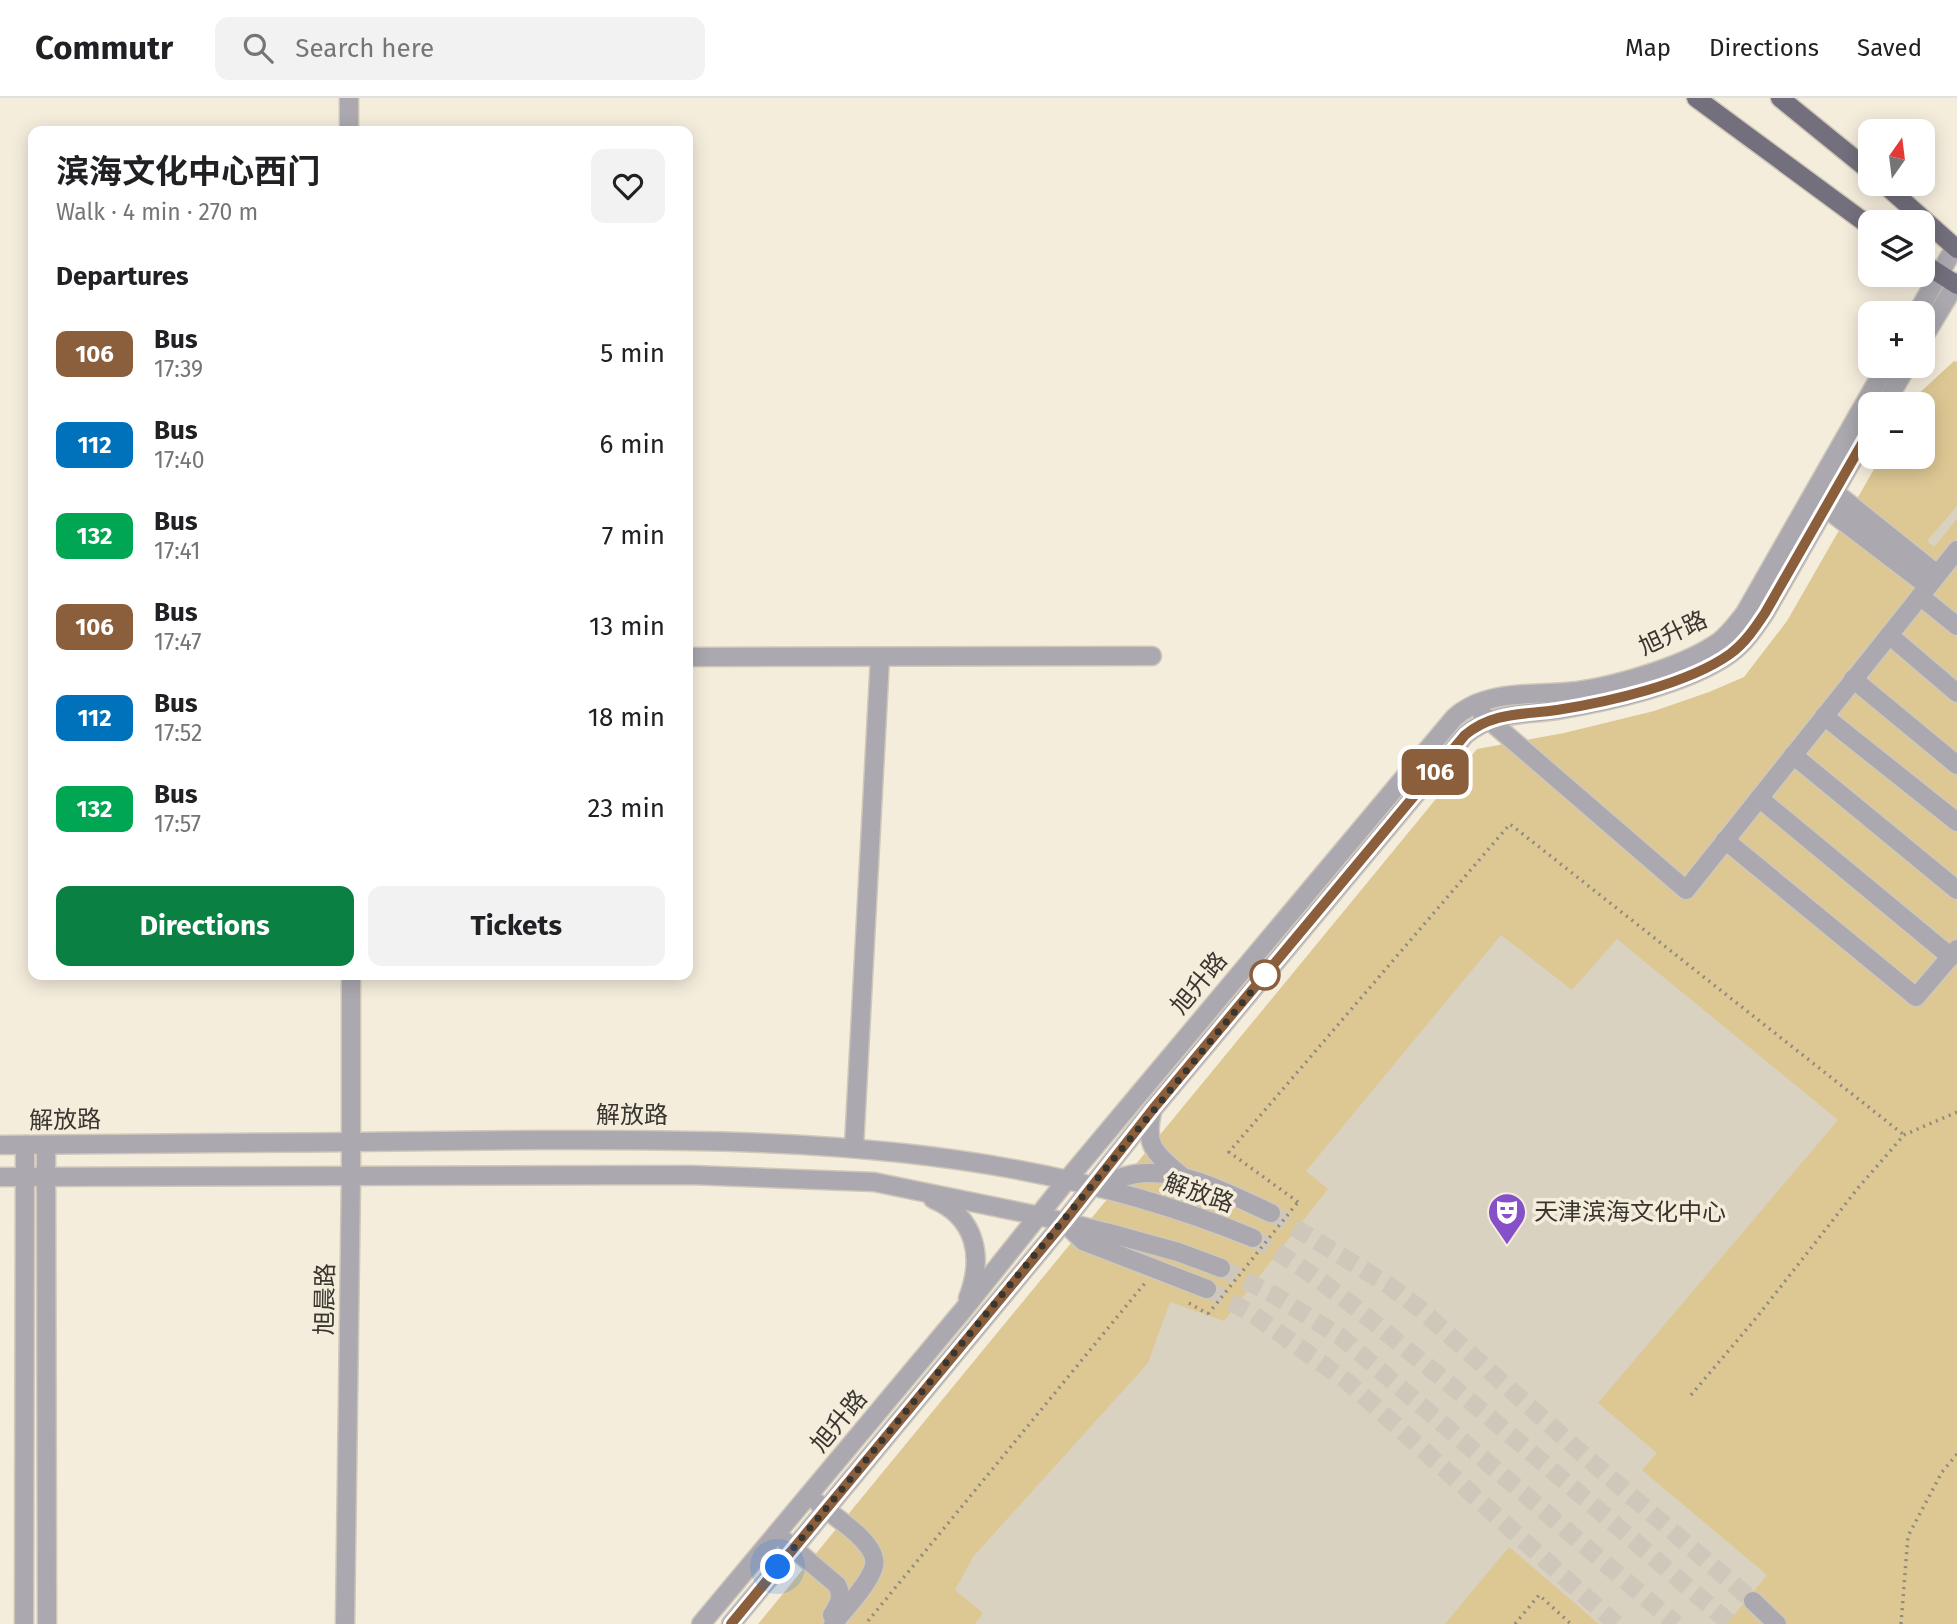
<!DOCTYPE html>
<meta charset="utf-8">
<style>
body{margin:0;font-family:"Fira Sans","Noto Sans SC",sans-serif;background:#f2f2f2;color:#202124;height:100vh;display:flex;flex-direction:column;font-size:26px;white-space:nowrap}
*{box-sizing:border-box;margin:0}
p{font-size:23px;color:#757577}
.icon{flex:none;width:38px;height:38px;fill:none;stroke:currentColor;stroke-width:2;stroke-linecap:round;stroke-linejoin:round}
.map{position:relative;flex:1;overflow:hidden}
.sheet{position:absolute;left:28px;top:28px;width:665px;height:854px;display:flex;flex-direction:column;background:#fff;border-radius:14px;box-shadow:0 4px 18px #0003}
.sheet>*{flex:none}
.badge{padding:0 14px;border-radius:10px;font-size:24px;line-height:46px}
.needle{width:46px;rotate:14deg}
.tools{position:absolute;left:1858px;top:21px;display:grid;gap:14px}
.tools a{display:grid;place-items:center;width:77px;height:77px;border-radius:14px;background:#fff;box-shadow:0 4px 18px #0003;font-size:35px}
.you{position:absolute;width:35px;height:35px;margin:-18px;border:5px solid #fff;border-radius:50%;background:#1a73e8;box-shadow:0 0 0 10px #1a73e833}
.map>.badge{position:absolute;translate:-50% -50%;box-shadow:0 0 0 4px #fff}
h2{padding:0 28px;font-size:26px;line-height:63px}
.round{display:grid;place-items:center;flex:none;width:74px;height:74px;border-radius:14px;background:#f2f2f2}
.head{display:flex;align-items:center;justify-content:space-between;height:119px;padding:0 28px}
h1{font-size:33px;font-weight:700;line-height:52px}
.primary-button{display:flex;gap:14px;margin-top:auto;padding:14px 28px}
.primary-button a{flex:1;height:80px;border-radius:14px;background:#0b8043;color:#fff;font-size:28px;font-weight:700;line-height:80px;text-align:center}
.primary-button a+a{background:#f2f2f2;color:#202124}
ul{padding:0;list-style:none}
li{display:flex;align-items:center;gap:21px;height:91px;padding:0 28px}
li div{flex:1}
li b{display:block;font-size:26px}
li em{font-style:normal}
li .badge{min-width:77px;font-weight:700;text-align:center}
header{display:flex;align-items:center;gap:42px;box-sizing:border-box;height:98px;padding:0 35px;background:#fff;border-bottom:2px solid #e0e0e0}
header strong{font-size:33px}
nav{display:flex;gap:38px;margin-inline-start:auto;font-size:24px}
.search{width:490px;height:63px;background:#f2f2f2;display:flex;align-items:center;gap:18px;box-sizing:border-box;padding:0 24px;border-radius:14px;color:#757577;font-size:26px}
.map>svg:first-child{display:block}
.green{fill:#ddc894}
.building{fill:#d9d2c1}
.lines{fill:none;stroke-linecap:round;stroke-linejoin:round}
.minor-tunnel{stroke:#cfc8ba;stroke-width:18;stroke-dasharray:18 9;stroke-linecap:butt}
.minor-casing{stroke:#cfc8ba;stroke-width:21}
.major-casing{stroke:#cfc8ba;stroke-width:21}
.path{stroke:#908b80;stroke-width:3.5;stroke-dasharray:2 5;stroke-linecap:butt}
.minor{stroke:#aba8b0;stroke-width:18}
.major{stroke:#736f7c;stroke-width:18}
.path-bridge{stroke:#908b80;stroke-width:3.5;stroke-dasharray:2 5;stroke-linecap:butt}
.line-casing{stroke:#fff;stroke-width:16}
.line{stroke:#8b5e3c;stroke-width:10}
.walk{stroke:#393630;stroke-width:7;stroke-dasharray:0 12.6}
.stop-dot{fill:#fff;stroke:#8b5e3c;stroke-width:3.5}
.labels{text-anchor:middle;stroke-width:7;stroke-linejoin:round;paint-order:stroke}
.street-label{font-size:24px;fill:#393630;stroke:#f5eddc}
.poi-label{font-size:24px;fill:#393630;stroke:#f5eddc;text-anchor:start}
</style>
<header>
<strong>Commutr</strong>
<div class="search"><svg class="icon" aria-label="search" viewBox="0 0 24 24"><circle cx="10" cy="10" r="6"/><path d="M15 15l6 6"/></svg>Search here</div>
<nav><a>Map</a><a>Directions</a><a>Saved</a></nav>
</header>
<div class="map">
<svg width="1957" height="1526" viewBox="0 0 1957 1526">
<rect width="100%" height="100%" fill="#f5eddc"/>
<path class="green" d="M1954,263L1957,264V1526H758L1477,651L1564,635L1654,613L1709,594L1744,579L1787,523L1881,359H1923V306H1911L1914,300Z"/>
<g class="building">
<path d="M1957,408V421L1934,449L1927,443Z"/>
<path d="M1501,837L1572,892L1617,841L1838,1022L1598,1305L1657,1355L1642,1372L1767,1477L1727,1526H1599L1509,1449L1445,1526H975L983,1515L955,1492L973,1459L1148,1265L1170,1204L1224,1223L1328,1091L1306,1073Z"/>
</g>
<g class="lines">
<g class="minor-tunnel">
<path d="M1271,1115L1387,1186L1419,1210L1578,1352L1753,1503"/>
<path d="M1253,1140C1319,1176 1374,1225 1432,1272C1533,1354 1631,1441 1731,1526"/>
<path d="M1221,1170L1274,1197L1341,1239L1676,1526"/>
<path d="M1207,1191L1254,1217L1349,1285L1616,1526"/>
</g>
<defs>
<g id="minor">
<path d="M349,0V33"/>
<path d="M1917,215L1955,149"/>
<path d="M1923,240L1957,184"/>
<path d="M1885,306L1907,268"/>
<path d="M1827,388L1937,476"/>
<path d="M1815,402L1928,488"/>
<path d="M1920,498L1957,528"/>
<path d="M1889,537L1957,595"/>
<path d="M688,559L1152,558"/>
<path d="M1853,581L1957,667"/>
<path d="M1482,616L1686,792L1957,452"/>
<path d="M1824,618L1957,724"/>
<path d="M1793,657L1957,792"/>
<path d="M1759,700L1951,859"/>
<path d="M1725,742L1916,899L1957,851"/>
<path d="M1152,1014C1143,1051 1159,1058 1184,1080"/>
<path d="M0,1047C180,1047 360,1043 540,1042C785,1041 1023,1045 1253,1140"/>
<path d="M46,1047L47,1526"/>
<path d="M854,1049L880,559"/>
<path d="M0,1079L691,1077L874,1084L1040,1118L1113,1136L1178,1154L1221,1170"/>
<path d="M1094,1088C1108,1084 1122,1078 1136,1076C1181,1069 1231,1097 1271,1115"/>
<path d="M933,1101C976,1119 984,1159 968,1200"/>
<path d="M1064,1124L1083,1143L1207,1191"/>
<path d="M819,1406C834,1419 879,1445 874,1468C870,1485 844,1512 833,1526"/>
<path d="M785,1443L837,1487C843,1499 839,1506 832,1517"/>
<path d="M1753,1503L1777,1526"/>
<path d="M24,1526L25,1047"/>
<path d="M345,1526L351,1078V877"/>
<path d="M701,1526L964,1211L1067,1082L1454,620C1486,590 1537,598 1578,593C1619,587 1687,567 1720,543C1730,535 1737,525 1745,515L1886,268"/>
<path d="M731,1526L1064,1124L1153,1011L1465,637C1493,614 1522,617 1557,612C1608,604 1688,586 1730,556C1745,545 1755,530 1765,515L1871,330"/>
</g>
<g id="major">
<path d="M1696,0L1871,129"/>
<path d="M1780,0L1871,74"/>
<path d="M1884,86L1957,151"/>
<path d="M1923,165L1957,187"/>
</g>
</defs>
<use href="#minor" class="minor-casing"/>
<use href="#major" class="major-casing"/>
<g class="path">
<path d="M1298,1104L1229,1054L1510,726L1904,1037"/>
<path d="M1189,1205L1208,1216"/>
<path d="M1691,1297L1757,1219L1858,1090L1904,1037L1957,1014"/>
<path d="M868,1523L1145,1185"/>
<path d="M1515,1526L1539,1497L1571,1526"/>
<path d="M1901,1526L1908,1438L1942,1374L1957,1356"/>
</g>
<use href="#minor" class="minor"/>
<use href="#major" class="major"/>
<path class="path-bridge" d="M1208,1216L1298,1104"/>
</g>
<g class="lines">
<defs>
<path id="line" d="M731,1526L1064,1124L1153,1011L1465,637C1493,614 1522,617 1557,612C1608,604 1688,586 1730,556C1745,545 1755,530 1765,515L1871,330"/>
</defs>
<use href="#line" class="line-casing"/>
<use href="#line" class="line"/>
<path class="walk" d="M778,1469L1265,877"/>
</g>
<defs>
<symbol id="theatre-pin" viewBox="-11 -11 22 30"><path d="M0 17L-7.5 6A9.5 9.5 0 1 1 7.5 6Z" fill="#8650c8" stroke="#f5eddc"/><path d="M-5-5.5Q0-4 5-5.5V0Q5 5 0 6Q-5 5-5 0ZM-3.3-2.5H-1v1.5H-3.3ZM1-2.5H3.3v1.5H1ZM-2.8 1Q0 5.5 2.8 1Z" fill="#fff"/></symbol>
</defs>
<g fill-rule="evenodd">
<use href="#theatre-pin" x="1485" y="1092" width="44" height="60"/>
</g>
<circle class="stop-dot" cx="1265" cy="877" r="14"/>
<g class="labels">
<g class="street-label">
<text transform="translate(1673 535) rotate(-25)" y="8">旭升路</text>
<text transform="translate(1199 885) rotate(-50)" y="8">旭升路</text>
<text x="632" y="1025">解放路</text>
<text transform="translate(65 1022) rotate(-1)" y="8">解放路</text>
<text transform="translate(1199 1095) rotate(19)" y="8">解放路</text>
<text transform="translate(325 1201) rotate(-89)" y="8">旭晨路</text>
<text transform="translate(839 1323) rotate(-50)" y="8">旭升路</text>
</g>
<g class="poi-label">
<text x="1534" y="1122">天津滨海文化中心</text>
</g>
</g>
</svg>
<div class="tools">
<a><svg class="needle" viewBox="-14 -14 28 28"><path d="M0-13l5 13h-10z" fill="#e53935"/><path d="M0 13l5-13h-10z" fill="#757577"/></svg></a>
<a><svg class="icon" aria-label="layers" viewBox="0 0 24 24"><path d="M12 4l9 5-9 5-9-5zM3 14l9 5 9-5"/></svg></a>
<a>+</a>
<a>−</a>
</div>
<div class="you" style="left:778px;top:1469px"></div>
<b class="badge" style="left:1435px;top:674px;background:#8b5e3c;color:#fff">106</b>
<section class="sheet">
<div class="head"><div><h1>滨海文化中心西门</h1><p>Walk · 4 min · 270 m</p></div><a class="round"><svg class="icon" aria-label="heart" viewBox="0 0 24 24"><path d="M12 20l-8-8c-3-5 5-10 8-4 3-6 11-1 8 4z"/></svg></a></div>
<h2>Departures</h2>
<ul>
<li><span class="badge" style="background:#8b5e3c;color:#fff">106</span><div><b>Bus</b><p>17:39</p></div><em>5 min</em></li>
<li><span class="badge" style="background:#0072bc;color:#fff">112</span><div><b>Bus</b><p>17:40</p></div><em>6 min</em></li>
<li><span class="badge" style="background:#00a651;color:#fff">132</span><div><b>Bus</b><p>17:41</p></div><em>7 min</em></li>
<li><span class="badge" style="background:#8b5e3c;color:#fff">106</span><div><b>Bus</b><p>17:47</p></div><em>13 min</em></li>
<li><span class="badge" style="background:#0072bc;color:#fff">112</span><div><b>Bus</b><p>17:52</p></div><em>18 min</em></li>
<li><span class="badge" style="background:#00a651;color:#fff">132</span><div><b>Bus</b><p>17:57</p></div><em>23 min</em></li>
</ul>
<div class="primary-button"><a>Directions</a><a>Tickets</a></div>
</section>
</div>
